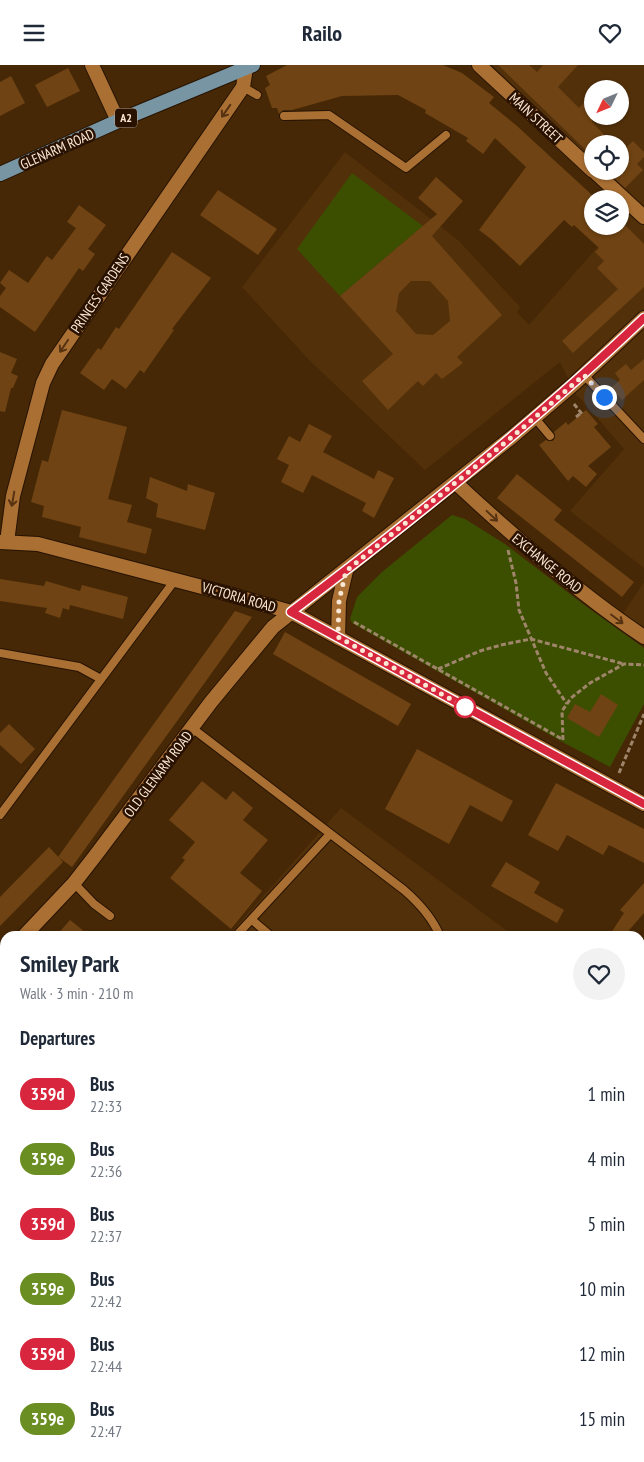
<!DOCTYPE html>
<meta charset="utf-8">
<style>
body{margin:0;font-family:"PT Sans Narrow",sans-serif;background:#f2f2f3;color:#1f2937;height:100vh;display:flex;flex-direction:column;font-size:19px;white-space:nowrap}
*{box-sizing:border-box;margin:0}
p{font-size:16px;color:#747a83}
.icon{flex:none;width:28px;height:28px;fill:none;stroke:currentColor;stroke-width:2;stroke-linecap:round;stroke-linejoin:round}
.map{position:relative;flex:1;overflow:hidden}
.details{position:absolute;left:0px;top:866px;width:645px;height:531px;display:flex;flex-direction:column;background:#fff;border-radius:15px 15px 0 0;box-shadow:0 1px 4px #0004}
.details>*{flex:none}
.badge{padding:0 10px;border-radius:16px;font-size:18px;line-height:32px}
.needle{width:32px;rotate:227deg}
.buttons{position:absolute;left:584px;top:15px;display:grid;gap:10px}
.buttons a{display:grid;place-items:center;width:45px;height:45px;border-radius:50%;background:#fff;box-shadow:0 1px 4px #0004;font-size:25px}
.you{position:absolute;width:25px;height:25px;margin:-12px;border:4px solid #fff;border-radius:50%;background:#1a73e8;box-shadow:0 0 0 8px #1a73e833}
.map>.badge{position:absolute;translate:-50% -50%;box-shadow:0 0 0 2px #fff}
h2{padding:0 20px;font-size:19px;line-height:45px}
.round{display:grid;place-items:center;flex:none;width:52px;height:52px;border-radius:26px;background:#f2f2f3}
.summary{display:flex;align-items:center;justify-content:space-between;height:85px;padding:0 20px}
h1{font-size:24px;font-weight:600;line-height:38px}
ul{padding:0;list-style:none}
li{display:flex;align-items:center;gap:15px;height:65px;padding:0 20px}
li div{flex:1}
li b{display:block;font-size:19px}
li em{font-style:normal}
li .badge{min-width:55px;font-weight:700;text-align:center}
header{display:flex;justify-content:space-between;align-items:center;height:65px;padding:0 20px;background:#fff;font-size:22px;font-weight:600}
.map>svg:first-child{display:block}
.built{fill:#52300a;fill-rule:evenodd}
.green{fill:#3c4f00}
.building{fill:#6f4313;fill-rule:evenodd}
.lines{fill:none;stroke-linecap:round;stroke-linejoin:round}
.service-casing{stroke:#261302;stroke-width:10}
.minor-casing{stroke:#261302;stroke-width:16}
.tertiary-casing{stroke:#261302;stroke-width:16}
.primary-casing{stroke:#261302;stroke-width:16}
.path{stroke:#9f866b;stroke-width:3;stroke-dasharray:5 2.5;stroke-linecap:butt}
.service{stroke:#aa6f32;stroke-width:8}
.minor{stroke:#aa6f32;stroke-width:14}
.tertiary{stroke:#aa6f32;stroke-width:14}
.primary{stroke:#7895a4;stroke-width:14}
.oneway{stroke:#563212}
.line-casing{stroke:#fff;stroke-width:11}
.line{stroke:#d7263d;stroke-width:8}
.walk{stroke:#fbe7d5;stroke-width:5;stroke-dasharray:0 9}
.stop-dot{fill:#fff;stroke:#d7263d;stroke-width:2.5}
.labels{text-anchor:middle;stroke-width:5;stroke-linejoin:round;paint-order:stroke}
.shield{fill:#291100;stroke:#bca795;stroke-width:1}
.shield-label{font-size:12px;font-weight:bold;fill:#fbe7d5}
.street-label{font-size:14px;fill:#fbe7d5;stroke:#291100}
</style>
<header><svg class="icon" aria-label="menu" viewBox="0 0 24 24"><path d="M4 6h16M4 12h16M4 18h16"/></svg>Railo<svg class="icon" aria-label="heart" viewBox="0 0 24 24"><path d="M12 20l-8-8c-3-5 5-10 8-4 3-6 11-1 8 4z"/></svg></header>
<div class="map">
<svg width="644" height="1397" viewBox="0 0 644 1397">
<rect width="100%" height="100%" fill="#462806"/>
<g class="built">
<path d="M492,0H644V503L570,446L624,384L581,334L577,331L560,297L425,405L310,296L242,222L345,87L459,176L520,242L517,247L529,260L616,161H620V157L636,139L602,106H620V79H592V97ZM592,24H620V51H592Z"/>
<path d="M644,517V572L619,555Z"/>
<path d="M341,743L514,871H228Z"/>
</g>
<g class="green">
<path d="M352,108L423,161L340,231L297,184Z"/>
<path d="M452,450L465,454L505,479L587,542L644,583V639L610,702L566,679L352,558L350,554L357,532L382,507Z"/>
</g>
<g class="building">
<path d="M287,0H443L462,8L494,32L489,38L517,61L592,130V161H626L644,179V222L573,288L562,276L618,224L597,203L604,196L595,187L599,183L574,160L572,162L564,155L520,201L491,174L479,165L526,102L495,73L483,89L466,76L468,73L425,48L426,45L398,30L342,31L292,45H283L279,49L277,43H272L265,23L270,20L266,11Z"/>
<path d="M498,0H529L537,7L543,0H578L558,22L579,43L592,29V57L613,79H592V91Z"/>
<path d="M68,3L80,26L47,42L35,20Z"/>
<path d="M11,11L25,38L0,51V17Z"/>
<path d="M633,76L644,87V92L637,99L643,105L625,123L607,106H620V89Z"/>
<path d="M436,112L463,136L432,171L502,250L457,292L463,298L442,314L436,308L423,321L418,316L388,345L362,316L393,289L340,231L437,149L418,133ZM411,216H430L448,236L450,256L433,270L416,269L396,246L399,228Z"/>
<path d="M218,125L277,164L258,190L200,150Z"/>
<path d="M79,140L106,160L88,184L95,189L83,206L79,203L35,267L0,242V231L6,223L0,218L9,205L28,218L47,191L52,195L76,163L67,157Z"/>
<path d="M172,187L211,213L172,264L174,265L144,308L140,305L126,324L112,314L104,325L80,308L98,283L101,285L116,262L119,264Z"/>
<path d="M0,287L17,294L11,308L18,311L13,323H11L5,347L0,346Z"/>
<path d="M644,294V315L622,335L611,323L620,315L615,308L626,299L631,305Z"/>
<path d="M62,345L127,362L108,434L132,440L127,457L152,464L146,489L79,472L81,462L42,452L44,441L31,437L42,395L48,397Z"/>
<path d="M586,345L598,359L594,362L611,382L588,401L597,409L586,422L573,411L568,416L539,380L546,375L549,376H553L555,372L554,367L566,357L568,360Z"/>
<path d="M309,359L332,371L323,387L374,414L378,405L394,413L374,453L362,446L366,438L312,410L303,428L281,417L289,400L277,394L289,371L300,377Z"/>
<path d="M517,409L562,445L554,455L634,517L622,532L497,433Z"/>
<path d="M150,412L187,426L188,419L215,428L205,465L156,452L158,439L146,433Z"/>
<path d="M0,514L44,521L46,516L80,526L82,520L128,532L123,554L70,540L69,545L63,543L60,553L45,548L47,543L0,536Z"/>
<path d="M235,546L252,552L72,802L58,792Z"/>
<path d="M285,567L411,639L398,661L273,589Z"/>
<path d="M601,629L618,640L599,672L567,653L575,639L590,647Z"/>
<path d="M9,659L35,684L21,699L0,680V668Z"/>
<path d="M417,684L513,736L502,757L470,740L449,779L385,744Z"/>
<path d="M202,716L226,735L233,726L253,743L243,755L268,775L240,808L262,826L231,864L170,813L185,795L182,793L195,777L169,755Z"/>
<path d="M556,718L644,764V798L609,780L603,790L567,770L558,786L528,770Z"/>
<path d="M49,782L63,797L0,861V832Z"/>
<path d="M506,797L540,817L534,828L564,845L557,858L491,821Z"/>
<path d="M644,818V848L624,871H609L624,848L620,845Z"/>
<path d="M70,855L90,871H56Z"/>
</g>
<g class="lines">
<defs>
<g id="service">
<path d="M243,22L257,30"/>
<path d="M284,51L329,50L406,103L446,70"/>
<path d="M584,310L644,374"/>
<path d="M535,353L550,371"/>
<path d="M0,588L79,602L101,614"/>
<path d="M192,663L404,825C419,838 432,852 440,871"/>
<path d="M0,750L175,515"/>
<path d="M74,818L94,839L110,851"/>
<path d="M252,855L271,871"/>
<path d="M236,871L330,769"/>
<path d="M640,1140L644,1142"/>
<path d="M0,1258L5,1261"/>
<path d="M181,1392L187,1397"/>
</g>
<g id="minor">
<path d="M92,0L118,56"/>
<path d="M456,418C515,473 577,527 644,572"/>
<path d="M640,908L644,902"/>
<path d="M0,1133L5,1137"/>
<path d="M0,1361L5,1364"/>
<path d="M640,1372L644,1375"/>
<path d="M46,1392L52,1397"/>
<path d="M349,1392L356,1397"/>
<path d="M321,1397L323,1392"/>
</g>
<g id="tertiary">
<path d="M479,0L592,105"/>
<path d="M594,106L644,152"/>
<path d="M0,477L38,479L225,528L291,547L644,739"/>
<path d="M7,477L13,431L43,318L52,299L243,22L246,3"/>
<path d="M338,573L339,536L346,506"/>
<path d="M24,871L74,818L95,791L211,637L273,562L512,372L575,318L644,253"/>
<path d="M0,897L5,892"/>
</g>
<path id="primary" d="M0,109L118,56L253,0"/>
</defs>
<use href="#service" class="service-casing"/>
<use href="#minor" class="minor-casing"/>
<use href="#tertiary" class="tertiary-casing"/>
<use href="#primary" class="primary-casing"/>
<g class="path">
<path d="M574,339L582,349"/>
<path d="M576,352L581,348"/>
<path d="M508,485L516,518L519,545L546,608L567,639"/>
<path d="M354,557L562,674"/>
<path d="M438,604L480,586L501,580L531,574L624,599"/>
<path d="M563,675L562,646L571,633L590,618L624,599L644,600"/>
<path d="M619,708L644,649"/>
<path d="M640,1214L644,1212"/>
</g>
<use href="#service" class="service"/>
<use href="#minor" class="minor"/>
<use href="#tertiary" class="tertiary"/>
<use href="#primary" class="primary"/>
</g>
<defs><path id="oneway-shaft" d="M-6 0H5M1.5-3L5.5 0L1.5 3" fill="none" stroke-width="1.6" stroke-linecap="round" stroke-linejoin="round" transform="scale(1.25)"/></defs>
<g class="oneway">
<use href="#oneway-shaft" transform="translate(226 46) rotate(125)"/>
<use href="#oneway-shaft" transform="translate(64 281) rotate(124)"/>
<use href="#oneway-shaft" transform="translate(13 434) rotate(100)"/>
<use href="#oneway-shaft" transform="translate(492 451) rotate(43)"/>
<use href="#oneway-shaft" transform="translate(617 554) rotate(37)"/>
</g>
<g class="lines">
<defs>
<path id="line" d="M644,253C533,359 413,455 291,547L644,739"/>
</defs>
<use href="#line" class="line-casing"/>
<use href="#line" class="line"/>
<path class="walk" d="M465,642L338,572L339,536L346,506L512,372L584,310L604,332"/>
</g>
<circle class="stop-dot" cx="465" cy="642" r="10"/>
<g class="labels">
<rect class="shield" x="115" y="43.5" width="22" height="19" rx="4"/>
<g class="shield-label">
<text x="126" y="57">A2</text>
</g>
<g class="street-label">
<text transform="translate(536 53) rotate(43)" y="5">MAIN STREET</text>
<text transform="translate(57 84) rotate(-24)" y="5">GLENARM ROAD</text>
<text transform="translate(100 228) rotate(-56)" y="5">PRINCES GARDENS</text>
<text transform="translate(547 498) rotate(39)" y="5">EXCHANGE ROAD</text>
<text transform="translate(239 532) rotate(16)" y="5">VICTORIA ROAD</text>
<text transform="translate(158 709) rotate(-53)" y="5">OLD GLENARM ROAD</text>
</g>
</g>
</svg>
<div class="buttons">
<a><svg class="needle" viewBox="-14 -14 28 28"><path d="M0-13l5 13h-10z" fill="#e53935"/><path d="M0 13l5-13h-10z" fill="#747a83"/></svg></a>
<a><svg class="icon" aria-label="locate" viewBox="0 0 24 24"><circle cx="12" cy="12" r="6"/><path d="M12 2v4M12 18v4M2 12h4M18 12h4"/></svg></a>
<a><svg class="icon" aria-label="layers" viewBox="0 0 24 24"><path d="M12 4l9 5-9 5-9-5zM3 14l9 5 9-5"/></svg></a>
</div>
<div class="you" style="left:604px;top:332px"></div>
<section class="details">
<div class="summary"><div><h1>Smiley Park</h1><p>Walk · 3 min · 210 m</p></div><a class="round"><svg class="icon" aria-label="heart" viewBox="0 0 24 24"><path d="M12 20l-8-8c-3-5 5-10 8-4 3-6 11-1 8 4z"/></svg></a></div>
<h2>Departures</h2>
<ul>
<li><span class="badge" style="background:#d7263d;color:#fff">359d</span><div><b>Bus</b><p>22:33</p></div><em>1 min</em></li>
<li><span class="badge" style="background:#6b8e23;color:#fff">359e</span><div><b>Bus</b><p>22:36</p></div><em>4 min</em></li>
<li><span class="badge" style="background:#d7263d;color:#fff">359d</span><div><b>Bus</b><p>22:37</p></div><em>5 min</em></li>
<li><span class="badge" style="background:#6b8e23;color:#fff">359e</span><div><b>Bus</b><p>22:42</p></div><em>10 min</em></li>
<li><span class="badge" style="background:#d7263d;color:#fff">359d</span><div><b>Bus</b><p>22:44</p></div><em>12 min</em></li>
<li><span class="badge" style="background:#6b8e23;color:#fff">359e</span><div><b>Bus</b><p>22:47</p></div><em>15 min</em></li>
</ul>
</section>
</div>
